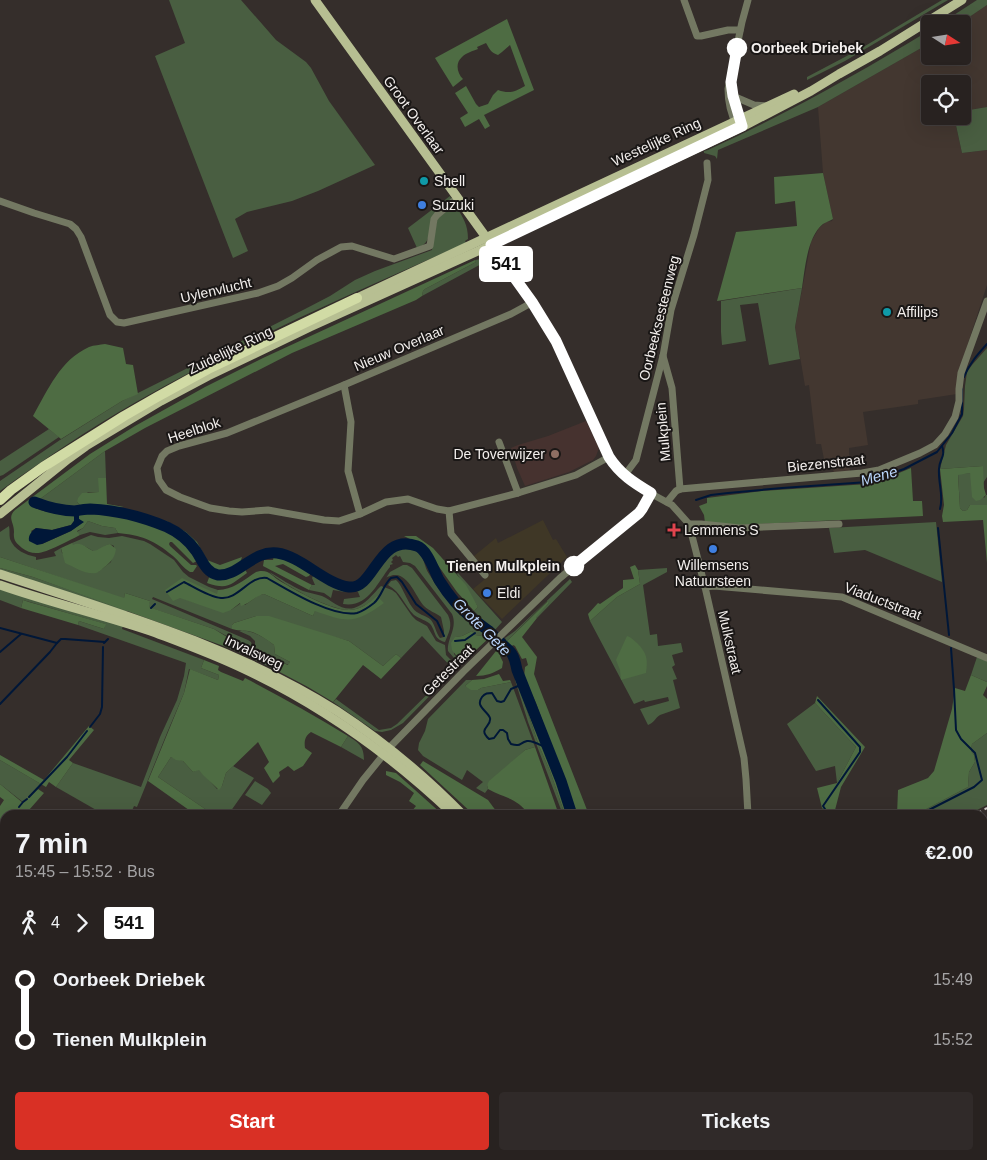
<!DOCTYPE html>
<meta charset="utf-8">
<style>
body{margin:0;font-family:Helvetica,sans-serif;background:#302a29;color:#f1f3f6;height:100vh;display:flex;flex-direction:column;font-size:19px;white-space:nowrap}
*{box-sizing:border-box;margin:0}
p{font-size:16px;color:#a5a4a5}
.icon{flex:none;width:28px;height:28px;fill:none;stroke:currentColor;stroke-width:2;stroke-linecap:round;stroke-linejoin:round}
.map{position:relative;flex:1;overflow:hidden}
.drawer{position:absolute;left:0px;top:810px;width:988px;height:350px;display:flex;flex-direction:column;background:#282220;border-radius:15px 15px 0 0;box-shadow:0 5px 20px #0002,0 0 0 1px #443f3e}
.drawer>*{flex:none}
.badge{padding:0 10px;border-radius:4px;font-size:18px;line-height:32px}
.needle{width:32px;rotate:102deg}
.controls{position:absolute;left:921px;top:15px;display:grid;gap:10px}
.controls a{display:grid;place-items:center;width:50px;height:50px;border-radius:5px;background:#282220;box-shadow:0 5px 20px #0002,0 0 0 1px #443f3e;font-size:25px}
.map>.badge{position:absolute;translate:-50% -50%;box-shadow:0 0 0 2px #fff}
.legs{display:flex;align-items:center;gap:8px;height:55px;padding:0 15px;font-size:16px}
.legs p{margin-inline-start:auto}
.headline{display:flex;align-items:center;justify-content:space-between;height:85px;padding:0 15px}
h1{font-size:28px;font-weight:800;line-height:38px}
.cta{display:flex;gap:10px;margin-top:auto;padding:10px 15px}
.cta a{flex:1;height:58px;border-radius:5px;background:#d93025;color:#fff;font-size:20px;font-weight:800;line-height:58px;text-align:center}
.cta a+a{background:#302a29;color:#f1f3f6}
ul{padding:0 15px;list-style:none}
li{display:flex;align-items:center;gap:18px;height:60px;font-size:19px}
li i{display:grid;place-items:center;width:8px;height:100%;margin:0 6px;background:currentColor}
li i::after{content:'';width:12px;height:12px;margin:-6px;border:4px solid;border-radius:50%;background:#282220}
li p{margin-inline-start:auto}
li:first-child i{background:linear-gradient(#0000 50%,currentColor 0)}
li:last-child i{background:linear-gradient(currentColor 50%,#0000 0)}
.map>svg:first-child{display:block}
.commercial{fill:#3f3726}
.built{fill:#433730}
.education{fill:#46322f}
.green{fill:#495e41}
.forest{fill:#4e6c43}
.water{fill:#001738}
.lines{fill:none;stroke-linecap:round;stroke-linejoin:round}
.stream{stroke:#001738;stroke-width:2}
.river{stroke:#001738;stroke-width:11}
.minor{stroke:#737862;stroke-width:7}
.major{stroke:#b7bf92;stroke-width:9}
.highway{stroke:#d1dba5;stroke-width:10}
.rail{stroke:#d3cfcd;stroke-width:2;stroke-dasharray:8 4;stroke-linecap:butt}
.line-1-casing{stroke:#fff;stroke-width:11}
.line-1{stroke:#fff;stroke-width:8}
.stop-1-dot{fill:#fff;stroke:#fff;stroke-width:2.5}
.culture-dot{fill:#0f9aa8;stroke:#1a1716;stroke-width:2}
.shop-dot{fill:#3f7fe0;stroke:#1a1716;stroke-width:2}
.education-dot{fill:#8d6e63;stroke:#1a1716;stroke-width:2}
.health-dot{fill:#e0444e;stroke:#1a1716;stroke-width:2}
.labels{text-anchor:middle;stroke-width:4;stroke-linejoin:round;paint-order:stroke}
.stop-label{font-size:14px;font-weight:bold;fill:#f3efed;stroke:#1a1716;text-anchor:start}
.street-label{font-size:14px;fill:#f3efed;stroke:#1a1716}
.poi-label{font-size:14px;fill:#f3efed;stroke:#1a1716;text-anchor:start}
.water-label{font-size:15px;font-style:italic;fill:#bad6fc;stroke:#1a1716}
</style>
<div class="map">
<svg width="987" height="1160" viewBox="0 0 987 1160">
<rect width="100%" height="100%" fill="#352e2b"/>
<g class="commercial">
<path d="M543,520L553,540L556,539L567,557L502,619L473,589L490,575L474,556L496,538L498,543Z"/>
<path d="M987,1030V1088L985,1096L983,1097V1031Z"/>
</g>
<path class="built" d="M987,5V107L963,111L962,84H930V116H954L962,153L987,150V285L958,374L957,394L918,400V404L863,412L868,445L849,448L850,473L834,474L831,458L824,459L821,444H816L809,385L805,386L795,327L811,242L819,228L826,222L832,221L833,219L823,173L818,107L930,43V56H962V24H959Z"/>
<path class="education" d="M586,421L599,448L596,456L593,460L569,472L525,486L517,468L511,448L518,445L548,436Z"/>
<g class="green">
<path d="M169,0H241L276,40L306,62L311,68L329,101L375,165L318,191L292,201L247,212L235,219L248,251L233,258L155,56L185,43Z"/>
<path d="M942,0H948L845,61L807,80V77L860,49Z"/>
<path d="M977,0H987V5L959,24H940Z"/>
<path d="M930,30V43L818,107L718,150L717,159L715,156L704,153V151L708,150C784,115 858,74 930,30Z"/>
<path d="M987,107V150L962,153L954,116H962L963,111Z"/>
<path d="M450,196L452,200C447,204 440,208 435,213C426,224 435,243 417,248L408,228Z"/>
<path d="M453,206H456C463,218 468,224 468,239L465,241L466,243C355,292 242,341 136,402C89,429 44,459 0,491V481L60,440L122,401L305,309L330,296L355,280L375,271L432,250L437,219Z"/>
<path d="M481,259C492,261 494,264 502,272L500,273L485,262L422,296L423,291L425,289L476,262L475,260Z"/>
<path d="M802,288L795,327L800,359L769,365L758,303L740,305L746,341L722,345L721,332V301Z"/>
<path d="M987,348V477L983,483V466L940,469L946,445L963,416L964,409L965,386L967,372L972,365Z"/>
<path d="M49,429L59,437L3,475L0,476V461Z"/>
<path d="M105,451L106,478H99V492H88L77,502L80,505C67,508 50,508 40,499Z"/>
<path d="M970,473L984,498L986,495H987V505H970L967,510L963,511L960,508L958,474Z"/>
<path d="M88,521L102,526L115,528L118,533L105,535L90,532L80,535L77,532L83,528Z"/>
<path d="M936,522L942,582L865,550L834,553L829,528Z"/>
<path d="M9,526C10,530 9,535 10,539C14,550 26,555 36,557V560L56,556L54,552L61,548L62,553L98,572L111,562L114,546C106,542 106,547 99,550C97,551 95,551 93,551C83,545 84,545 72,545V543L91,535L98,537L109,538L122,536L144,541L150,544L174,560L183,572L189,577L209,587L218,590V594L180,597L193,602L231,610L241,603L245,605L259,595L264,594L313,616L315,610L352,619L377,597C369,603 360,610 349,610C329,610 284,585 269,572C280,578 291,586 303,591C309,593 316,594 322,596C333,601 341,611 354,608C366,604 372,595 381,586L392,590L396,593L412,616L416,620L427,626L436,641L445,645L446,655L458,667L403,723L391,730L382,732L375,731L333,702L336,699L379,730L391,728L397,724L453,669L422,636L401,658L396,654L383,666L349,641L256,616L234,623L232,625V629L153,597L152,599L248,640L251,642C253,647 250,652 247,655H246L229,648L232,639L214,629L148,607L150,601L125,593L124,599L0,557V532Z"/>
<path d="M404,547C410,547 414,548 418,552C425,558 424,567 429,574C438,589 449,602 460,615L462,614L477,628L486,632L483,636L475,635L472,631L462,636L456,637L454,654L462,663L460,665L448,651C447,638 458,628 452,614L415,566L410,563L403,562L400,556L398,557L396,555L392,558L393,560L391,562L393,564L390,565V567C377,583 368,608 343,604L344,599L360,597L358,592L356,590L357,589C371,586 373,572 381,563C387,555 395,550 404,547Z"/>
<path d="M403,565H407L412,568L448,615C453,626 449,632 445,642C434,639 436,633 431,625C427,620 419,619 414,615C404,605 401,592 388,585L391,581L396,580C402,585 406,599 412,607C417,615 426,615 431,620C435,625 436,633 440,638L444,637V631L441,617C436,613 429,611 424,606C416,597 408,573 394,575C393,575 386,577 386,578L390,572Z"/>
<path d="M0,568L33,577L127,610L126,613L0,570Z"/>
<path d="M667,568V572L643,585L650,635L657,634L658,646L681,643L683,652L672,655L675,665L672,667L677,679L673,680L680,708L660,715C655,718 654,723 648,725L640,709L669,701L668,697L645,702L644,700L634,704L590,621L617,597L640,584L638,570Z"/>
<path d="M458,573L502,622L494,631L474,611L478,607L457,574Z"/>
<path d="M313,576L334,586L348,590V591L345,592L333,590L331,598L324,593L309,590L312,585H315L312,578Z"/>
<path d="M570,579L572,582L537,618L535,617L549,603L547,601L506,642L505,641L506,640L505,638L515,631Z"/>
<path d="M0,588L123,626L122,629L204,660L201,668L219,675L218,680L189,669L184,693L167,733L137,807L134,806L130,815H105L56,787L73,763L141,787L160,737L177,700L184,676L186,663L78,625L79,621L104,629L105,624L23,600L21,608L0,600Z"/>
<path d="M242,630C255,632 264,637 274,645L275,654L290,662L289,665L276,660L272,668L253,659L255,649V641L250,636L239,631Z"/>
<path d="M977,657L987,661V682L971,675Z"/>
<path d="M518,678L519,680L517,681L539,746L550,771L565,815H563L528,722L515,680Z"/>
<path d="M466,680H472L465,686L478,690L481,688L511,682L535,747L525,750L487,785L488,789L485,793L476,788L483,782L467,770L462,780L423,756L418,750L419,743L425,731L428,719Z"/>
<path d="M815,703L856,747L837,783L835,766L816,771L787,724Z"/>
<path d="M987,733V805L967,815H915L968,787L969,772L975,762L974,755L971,751L972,744Z"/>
<path d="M348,736C359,743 364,746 364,760L341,747Z"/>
<path d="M171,757L183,761L193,772L199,769L217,789L222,786L226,773L233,766L254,778L228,815L222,814L214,815L158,777Z"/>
<path d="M0,760L41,784L24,803L0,784Z"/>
<path d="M255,781L268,789L271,793L262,805L245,795Z"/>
<path d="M5,837V908L0,909V843Z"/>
<path d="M987,863V927L983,929V866Z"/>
<path d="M168,1155H246L250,1160H166Z"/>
</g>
<g class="forest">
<path d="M507,19L534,90L484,115L490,126L485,129L479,119L465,127L460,118L468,113L455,93L466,86L476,104L479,107L488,104L493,95L498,90C509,94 515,92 525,86L510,45L502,52L498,55C491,53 489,48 486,43L477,47L478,49C473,51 466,53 462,57C455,63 457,73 463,79L453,87L435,58Z"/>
<path d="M823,173L833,219C830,221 826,222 823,224C807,237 805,269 802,288L717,301L736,232L797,226L795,201L775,204L774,177Z"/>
<path d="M475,260L476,262L425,289L423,291L422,296L416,300L292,353L145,428L105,451L40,499L38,498L31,505C42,514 60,513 74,514V521L71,525L52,530L36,528L31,531L42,544L71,531L83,522L79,519V515L81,513C92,511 102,514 112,515C143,520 183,529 197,561L193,563L172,542H170L169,544L170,546L191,565H196L197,566L193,572H190C183,568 179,561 173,556C154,540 141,535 118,533L115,528L102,526L88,521L83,528L77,531L80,535C70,540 45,554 36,553C31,553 26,551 22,548C16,543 13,540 14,532C14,522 7,518 15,510L90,454L135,426L205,387L263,358Z"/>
<path d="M105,344L123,348L126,364L133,365L138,394L122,401L61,439L33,416C48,390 60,360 89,347C94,345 100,345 105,344Z"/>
<path d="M983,466L984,488L986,495L980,500L976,501L972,497L970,473L958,475L960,508L963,511L967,510L970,505H987V563L983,520L943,522L942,516L944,505L940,469Z"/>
<path d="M911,468L913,501H922L923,516L738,525L705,523L704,515L699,506L707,503V498L762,491L868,484L882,480Z"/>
<path d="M98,478H106L107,504L124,507L109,508L93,505H80L77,502L78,498L82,493L99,492Z"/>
<path d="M165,520L186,532L197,542L207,560L220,565L242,557C240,564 237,568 230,571C209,579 200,550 190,539C184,531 173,526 165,520Z"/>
<path d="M404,536H416L433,548L466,585L478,607L474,611L457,592L425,547Z"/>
<path d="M72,543L73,545C80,541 86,547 93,551C100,550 103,545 110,544L116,549C115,556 112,561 106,566C103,568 100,572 96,573C86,575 74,567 65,563L61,548Z"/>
<path d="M274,556L284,558L310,571L311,573L309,576L306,577L283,564L275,566L312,585L309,590L263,566L264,560H273Z"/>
<path d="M0,557L124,598L125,593L150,601L149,607L214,629L232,640L229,648L94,599L33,577L0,568Z"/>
<path d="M635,565L638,570L640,584L617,597L590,621L588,614L598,603L600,604L623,588V580L634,579L630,567Z"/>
<path d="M244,567L247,573C230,585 228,590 207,583L210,575C226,579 230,575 244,567Z"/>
<path d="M260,571C270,570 273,577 280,581C297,591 330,610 349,610C360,610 369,603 377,596L384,603C355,624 348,623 315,611L313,616L264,594C255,596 249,604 241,606L240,603L231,610L223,613L180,598L173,601L165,590L182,578L217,594L218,590C232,590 244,580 256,572Z"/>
<path d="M23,600L29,602L106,624L104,629L79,621L78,625L21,608Z"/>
<path d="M548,601L549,603L536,617L537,618L522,637L537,657L534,674L589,815H577L536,703L524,677L525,667L528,665L526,658L522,659L515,646L513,645L511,647L506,642Z"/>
<path d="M256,616H269L349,641L383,666L396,654L401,658L381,679L363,665L333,702L308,687L272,668L276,660L288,665L290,662L275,654L274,645C266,639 258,633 248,631C242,630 238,631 232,629V625L234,623Z"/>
<path d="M472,631L475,635L483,636L486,632L490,635L489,638L462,663L452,650L451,643L455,637L462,636Z"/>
<path d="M627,636C631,637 633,640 637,643C647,653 648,659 646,673L621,680L620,670L616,660Z"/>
<path d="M500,646L505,650L500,656L503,662L502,668C494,673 486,676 476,676Z"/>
<path d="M204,660L219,666L218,670L221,672L243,681L245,678C280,696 314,715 348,736L341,747L311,732C305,736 304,741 305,748L312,753L303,766L294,771L288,766L279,772L280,776L273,783L264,768L269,762L258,742L226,773L222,786L219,790L203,775L199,770L193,772L183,761L176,760L171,757L158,777L214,815H196L148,781L184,693L190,669L218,680L219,675L201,668Z"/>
<path d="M499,674L503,681L510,680L511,682L481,688L478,690H471L465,686L472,680L484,679Z"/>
<path d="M971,675L987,682V686L983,695L987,699V733L972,744L971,751L974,755L975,762L969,772L968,787L915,815H897L898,790L928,778L934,771L952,709L955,688L965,691Z"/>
<path d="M517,680H519L539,733L542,744L569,815H565L550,771L539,746Z"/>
<path d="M817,696L865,747L841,787L835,810L827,812L822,808L817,788L837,783L856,747L815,703Z"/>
<path d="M89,726L94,730L69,760L73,763L56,787L49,782L46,787L0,760V755L44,780Z"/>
<path d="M535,747L559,815H529C518,798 504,798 488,789L487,785L489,781L525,750Z"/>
<path d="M423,761L488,800L499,815H474L420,765Z"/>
<path d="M386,771L396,773L443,815H418L412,811L416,806L409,801L414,793L400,782L386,775Z"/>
<path d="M0,784L23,803L38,789L44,793L29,810L35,815H5V837L0,843V806L4,800L0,797Z"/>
</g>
<path class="water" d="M81,513L79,515V519L84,522L71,531L42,544L37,545L29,541C28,535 32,531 36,528L52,530L71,525L74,521V514Z"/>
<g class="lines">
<g class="stream">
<path d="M964,377C969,364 978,354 987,344"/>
<path d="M696,500L711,495L728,493L782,488L868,482L904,469L937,452L952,433L962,414V389"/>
<path d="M940,509C944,496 938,483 939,469C939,459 946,457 942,446"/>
<path d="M938,528L949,635"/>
<path d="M167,592L184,582C194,587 209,597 221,598C238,600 250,575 267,578C288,590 333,618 357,613C363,611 369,607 374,603C382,596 383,585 391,578L397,577L402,582L416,604L437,621L444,636"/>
<path d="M151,608L155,604"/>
<path d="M0,628L57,643L61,639H65L105,642"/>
<path d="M479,629L481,625"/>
<path d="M455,641L465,640L475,633"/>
<path d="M104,643L108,639"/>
<path d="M506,647L508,644"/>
<path d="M0,652L21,634"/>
<path d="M523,684L511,689L504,701L501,702L497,701L492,693C488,693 485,693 482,697C475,707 487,710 490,718C492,727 477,728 489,739L494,738L500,730H503L507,733L508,739L511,744C521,747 519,743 527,741C533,740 542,746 547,748"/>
<path d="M818,700L860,747V752L823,806L829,815"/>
<path d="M0,704L50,652L57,643"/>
<path d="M90,727L100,714L102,707L103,647"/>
<path d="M29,797L67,757L87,731"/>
<path d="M19,807L23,802L27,799"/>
<path d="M13,815L16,812"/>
<path d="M919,815L974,787L982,780L975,753L961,739L956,730L954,689L951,648"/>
<path d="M0,833L5,826"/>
</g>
<g class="river">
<path d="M34,502C47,507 60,511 75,511C80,510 85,509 90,509C115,510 143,517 167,527C178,532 189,541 196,551C202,560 206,573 218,575C238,577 253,550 277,553C301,556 325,584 349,587C375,590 378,532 417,546C428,550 434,571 439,580C444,588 449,595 455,602C465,614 477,622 489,631C494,636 498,640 503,645C506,648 511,651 513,656C515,660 516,665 517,670L561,781L572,815"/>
<path d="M684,1155V1160"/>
</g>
<g class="minor">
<path d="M684,0L697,36H701L728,30H740"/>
<path d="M732,86L733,96L741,124"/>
<path d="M733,96L754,105L767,106"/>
<path d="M737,126C731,115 728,101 728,89L742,22L748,0"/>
<path d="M0,201L34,213L70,224L76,229L81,237L110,315L117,322L124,323L258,293L278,286L292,278L317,260L341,247L352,246L394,259L430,246L434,219L437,215L457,198"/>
<path d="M491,245L533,302L556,341L600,440L609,457L616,468L637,486L672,505L689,524L705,587L744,758L746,779L748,815"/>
<path d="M533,302L511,314L344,385L351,422L348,471L360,514L386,502L408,499L437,509L449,511L518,493L576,475L609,457"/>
<path d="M663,356L672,388L680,489"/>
<path d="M344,385L227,433L179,446L167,451L162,456L157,468L159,480L166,490L180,497L210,508L229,511L242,512L268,510L324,520L339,521L360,514"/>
<path d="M499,442L518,493"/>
<path d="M624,476L636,460L663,356L671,310L694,235L708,180L707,163"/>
<path d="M680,489L862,473L879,470L920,453L935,445L945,434L955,417L959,401V389L961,373L987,301"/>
<path d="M667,502L676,491L680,489"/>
<path d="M449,511L451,534L485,575"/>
<path d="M689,524H701L740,528L839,524"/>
<path d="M705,587L714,586L842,597L987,658"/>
<path d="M339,815L363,780L389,748L463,672L560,578L639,513L642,509L651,493"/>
<path d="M982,862L987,859"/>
<path d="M982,931L987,929"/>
<path d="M982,1020H987"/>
<path d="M0,1026L5,1027"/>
<path d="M0,1066L5,1064"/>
<path d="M326,1155L333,1160"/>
<path d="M751,1155V1160"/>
<path d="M840,1155V1160"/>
<path d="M110,1160L111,1155"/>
<path d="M461,1160L484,1155"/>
<path d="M519,1160V1155"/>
<path d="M639,1160L638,1158L640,1155"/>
</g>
<g class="major">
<path d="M315,0L488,240"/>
<path d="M357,298L794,94"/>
<path d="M0,514L68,459L86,446L161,401L208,376L310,327L478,251L742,127L811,91L839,74L880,51L962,0"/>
<path d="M0,574C115,612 234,646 337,711C383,741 425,776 463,815"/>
<path d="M0,585C51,603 104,615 156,633C185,644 215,655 244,669C321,705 392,756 454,815"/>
<path d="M616,1160V1155"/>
<path d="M627,1160V1155"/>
</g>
<path class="highway" d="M0,500L11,490L43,467L124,416L157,397L208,369L357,298"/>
<g class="rail">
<path d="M974,815L987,808"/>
<path d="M982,830L987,827"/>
<path d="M362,1160L369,1155"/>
<path d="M373,1160L381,1155"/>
</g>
</g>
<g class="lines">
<defs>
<path id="line-1" d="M574,566L639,513L642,509L651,493C634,483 620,474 609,457L556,341L532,302L491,245L742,126L733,96L731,82L737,48"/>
</defs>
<use href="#line-1" class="line-1-casing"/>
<use href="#line-1" class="line-1"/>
</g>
<g class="stop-1-dot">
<circle cx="737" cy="48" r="9"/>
<circle cx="574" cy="566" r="9"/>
</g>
<g class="culture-dot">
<circle cx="424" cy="181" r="5"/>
<circle cx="887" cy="312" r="5"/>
</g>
<g class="shop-dot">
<circle cx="422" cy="205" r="5"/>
<circle cx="713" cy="549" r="5"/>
<circle cx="487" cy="593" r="5"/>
</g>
<circle class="education-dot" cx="555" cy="454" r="5"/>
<path class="health-dot" d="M671.5 522.5h5v5h5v5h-5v5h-5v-5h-5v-5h5z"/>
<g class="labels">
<g class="stop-label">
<text x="751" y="53">Oorbeek Driebek</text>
<text x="560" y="571" text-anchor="end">Tienen Mulkplein</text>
</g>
<g class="street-label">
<text transform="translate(414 115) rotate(54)" y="5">Groot Overlaar</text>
<text transform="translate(656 142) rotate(-25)" y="5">Westelijke Ring</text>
<text transform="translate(216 290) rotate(-13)" y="5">Uylenvlucht</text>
<text transform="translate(659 318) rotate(-76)" y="5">Oorbeeksesteenweg</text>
<text transform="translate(399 348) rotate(-23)" y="5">Nieuw Overlaar</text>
<text transform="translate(230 350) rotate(-26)" y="5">Zuidelijke Ring</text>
<text transform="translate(194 430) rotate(-18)" y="5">Heelblok</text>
<text transform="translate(663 432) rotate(-95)" y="5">Mulkplein</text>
<text transform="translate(826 463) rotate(-6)" y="5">Biezenstraat</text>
<text transform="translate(883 601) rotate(21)" y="5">Viaductstraat</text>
<text transform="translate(730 642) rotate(77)" y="5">Mulkstraat</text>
<text transform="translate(254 652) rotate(25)" y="5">Invalsweg</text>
<text transform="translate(448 670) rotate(-45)" y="5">Getestraat</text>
</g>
<g class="poi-label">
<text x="434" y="186">Shell</text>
<text x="432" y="210">Suzuki</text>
<text x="897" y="317">Affilips</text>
<text x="545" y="459" text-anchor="end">De Toverwijzer</text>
<text x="684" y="535">Lemmens S</text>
<text x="713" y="570" text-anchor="middle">Willemsens<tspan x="713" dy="16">Natuursteen</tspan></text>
<text x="497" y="598">Eldi</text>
</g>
<g class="water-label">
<text transform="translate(879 476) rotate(-16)" y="5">Mene</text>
<text transform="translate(482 627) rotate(45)" y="5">Grote Gete</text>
</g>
</g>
</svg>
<div class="controls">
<a><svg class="needle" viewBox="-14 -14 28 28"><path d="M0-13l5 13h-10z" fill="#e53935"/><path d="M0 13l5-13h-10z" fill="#a5a4a5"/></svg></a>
<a><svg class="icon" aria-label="locate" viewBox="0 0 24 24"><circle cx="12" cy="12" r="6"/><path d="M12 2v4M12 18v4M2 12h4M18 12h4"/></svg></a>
</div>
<b class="badge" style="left:506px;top:264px;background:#fff;color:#111">541</b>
<section class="drawer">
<div class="headline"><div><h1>7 min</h1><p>15:45 – 15:52 · Bus</p></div><b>€2.00</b></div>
<div class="legs"><svg class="icon" aria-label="walk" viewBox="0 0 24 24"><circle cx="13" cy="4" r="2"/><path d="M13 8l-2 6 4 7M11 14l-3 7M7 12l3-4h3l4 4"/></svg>4<svg class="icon" aria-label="forward" viewBox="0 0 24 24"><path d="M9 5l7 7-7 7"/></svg><b class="badge" style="background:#fff;color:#111">541</b></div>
<ul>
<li><i style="color:#fff"></i><b>Oorbeek Driebek</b><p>15:49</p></li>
<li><i style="color:#fff"></i><b>Tienen Mulkplein</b><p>15:52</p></li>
</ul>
<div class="cta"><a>Start</a><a>Tickets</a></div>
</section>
</div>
